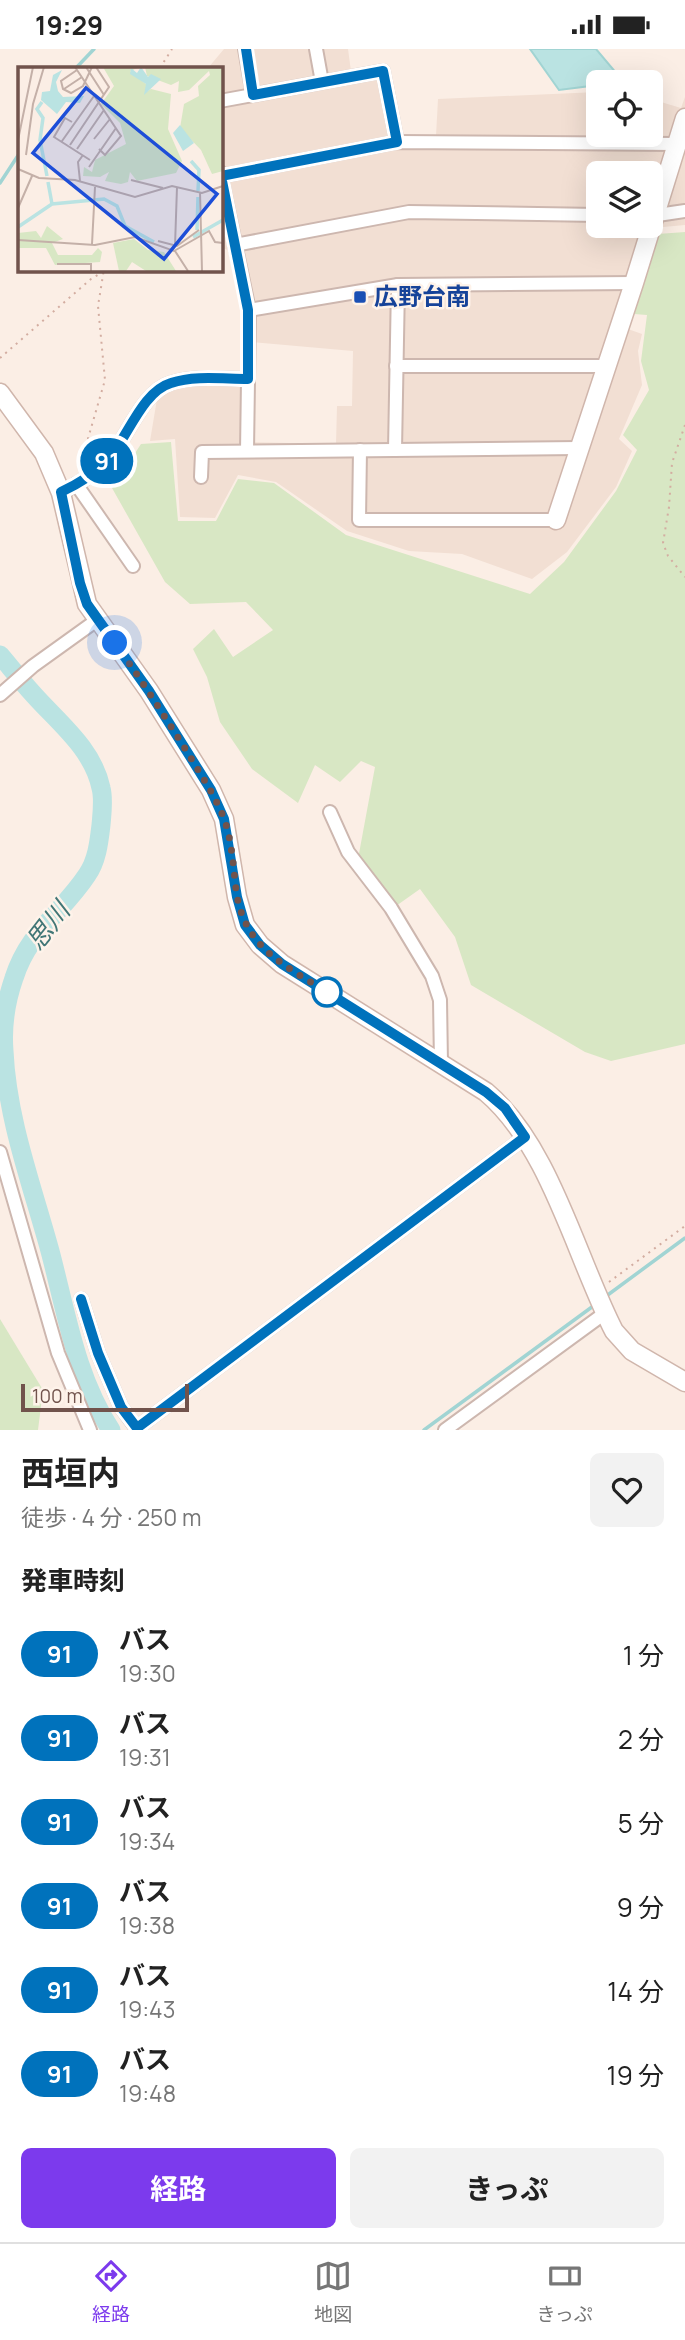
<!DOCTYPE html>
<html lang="ja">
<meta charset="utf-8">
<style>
body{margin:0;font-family:Manrope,"Noto Sans JP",sans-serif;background:#f2f2f2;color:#222;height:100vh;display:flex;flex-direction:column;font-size:26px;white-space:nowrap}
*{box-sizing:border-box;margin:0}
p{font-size:23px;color:#767676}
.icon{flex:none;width:38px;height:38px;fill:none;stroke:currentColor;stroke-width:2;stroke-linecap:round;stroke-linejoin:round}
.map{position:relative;height:1381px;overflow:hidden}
.panel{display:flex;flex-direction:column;background:#fff;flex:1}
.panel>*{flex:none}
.badge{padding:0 14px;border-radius:23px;font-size:24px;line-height:46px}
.buttons{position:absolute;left:586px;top:21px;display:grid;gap:14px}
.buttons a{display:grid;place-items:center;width:77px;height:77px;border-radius:10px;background:#fff;box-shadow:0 7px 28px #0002;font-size:35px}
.scale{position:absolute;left:21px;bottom:18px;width:168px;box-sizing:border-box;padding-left:7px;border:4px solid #71534c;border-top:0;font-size:19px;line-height:24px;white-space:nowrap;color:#71534c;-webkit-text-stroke:5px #fef3ea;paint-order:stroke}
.you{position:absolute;width:35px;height:35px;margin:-18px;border:5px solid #fff;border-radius:50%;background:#1a73e8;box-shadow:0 0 0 10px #1a73e833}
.map>.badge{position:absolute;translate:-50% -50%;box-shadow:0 0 0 4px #fff}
h2{padding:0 21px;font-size:26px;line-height:63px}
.round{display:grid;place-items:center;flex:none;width:74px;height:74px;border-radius:10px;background:#f2f2f2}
.summary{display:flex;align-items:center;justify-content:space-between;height:119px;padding:0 21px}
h1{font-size:33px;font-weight:700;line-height:52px}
.action{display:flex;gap:14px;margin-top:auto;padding:14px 21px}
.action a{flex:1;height:80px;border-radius:10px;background:#7c3aed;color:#fff;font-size:28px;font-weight:700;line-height:80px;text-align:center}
.action a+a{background:#f2f2f2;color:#222}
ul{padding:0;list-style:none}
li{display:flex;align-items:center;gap:21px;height:84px;padding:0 21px}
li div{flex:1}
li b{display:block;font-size:26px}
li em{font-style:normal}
li .badge{min-width:77px;font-weight:700;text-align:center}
.status{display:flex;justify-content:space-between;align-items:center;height:49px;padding:0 35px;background:#fff;direction:ltr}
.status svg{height:19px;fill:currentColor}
.dock{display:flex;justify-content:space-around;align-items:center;height:98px;border-top:2px solid #e0e0e0;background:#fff;font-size:19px;color:#767676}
.dock a{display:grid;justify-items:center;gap:4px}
.dock .selected{color:#7c3aed}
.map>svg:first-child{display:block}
.residential{fill:#f2dfd3;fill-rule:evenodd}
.green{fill:#d8e7c4}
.water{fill:#bae3e2;stroke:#a1d4d3;stroke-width:2}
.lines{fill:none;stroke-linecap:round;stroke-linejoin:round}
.stream{stroke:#a1d4d3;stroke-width:3.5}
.river{stroke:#bae3e2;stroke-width:19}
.street-casing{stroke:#cdb7af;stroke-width:16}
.secondary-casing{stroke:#d0b6ac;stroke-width:21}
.path{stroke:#d3ada1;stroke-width:2;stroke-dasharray:2 5;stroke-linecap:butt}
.street{stroke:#fff;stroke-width:12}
.secondary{stroke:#fff;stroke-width:18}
.line-casing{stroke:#fff;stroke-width:16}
.line{stroke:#0072bc;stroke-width:10}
.walk{stroke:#71534c;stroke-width:7;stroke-dasharray:0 12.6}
.transit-dot{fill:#1a4fb4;stroke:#fef3ea;stroke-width:2.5}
.stop-dot{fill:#fff;stroke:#0072bc;stroke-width:3.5}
.labels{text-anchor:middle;stroke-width:5;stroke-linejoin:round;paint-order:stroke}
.transit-label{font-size:24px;font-weight:bold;fill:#164399;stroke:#fef3ea;text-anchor:start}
.water-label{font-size:26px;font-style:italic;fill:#417676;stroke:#fef3ea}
.inset-river{fill:none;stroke:#bae3e2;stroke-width:3.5}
.inset-road{fill:none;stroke:#c4b0a8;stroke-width:2}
.view{fill:#1d4ed8;fill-opacity:0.15;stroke:#1d4ed8;stroke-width:3.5}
.inset-edge{fill:none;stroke:#71534c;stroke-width:3.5}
</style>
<div class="status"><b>19:29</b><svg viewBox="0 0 49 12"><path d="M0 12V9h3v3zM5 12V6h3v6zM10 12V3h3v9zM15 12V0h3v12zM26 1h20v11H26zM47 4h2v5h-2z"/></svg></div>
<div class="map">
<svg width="685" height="1381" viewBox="0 0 685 1381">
<rect width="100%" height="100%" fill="#fbeee5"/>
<path class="residential" d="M224,0H348L352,30L376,27L381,32L391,88L436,87L438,50L598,43V86H651V50L681,59L685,48V176L663,178L628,280L642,285L638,302L642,336L619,390L632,402L616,438L567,503L532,530L462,505L409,502L347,482L276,433L238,426L215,469L180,468L175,390L150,392L157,350L180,336H241L243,393L336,395L337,357H352L353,302L241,292L244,263L229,202L221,198L220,19H208ZM598,124H651V177H598Z"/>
<g class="green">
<path d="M685,183V995L611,1012L585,1003L471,936L455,888L420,840L396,857L358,810L375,718L361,712L340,733L315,716L298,754L252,720L220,673L207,628L193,600L214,580L233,608L273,581L246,553L190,555L165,533L112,439L141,395L171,393L178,472H216L238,430L274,434L346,486L530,545L564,513L616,442L637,401L623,386L649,341L641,312L647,266L634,265L658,185Z"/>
<path d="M0,1270L43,1341L38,1381H0Z"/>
</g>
<path class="water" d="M530,0H596L623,32L598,33V36L559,41Z"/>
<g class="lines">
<g class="stream">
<path d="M76,19L94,0"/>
<path d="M0,134L19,105"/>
<path d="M605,1248L685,1189"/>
<path d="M424,1381L596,1255"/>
</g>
<path class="river" d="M0,606C11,619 22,633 34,646C59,674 93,700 101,739C104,750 102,764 101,776C99,793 97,812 87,826C62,864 29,882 14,929C6,952 2,977 4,1002C7,1070 32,1136 50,1202C66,1262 76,1329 111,1381"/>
<defs>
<g id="street">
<path d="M245,0L253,46"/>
<path d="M316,0L322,33"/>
<path d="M220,52L383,22L397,93"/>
<path d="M220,123L249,261L247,402"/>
<path d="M221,127L397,93L677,95"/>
<path d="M651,167L685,162"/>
<path d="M235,196L409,163L598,166"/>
<path d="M249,261L398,236L634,234"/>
<path d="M396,317H607"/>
<path d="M360,401L359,471H556"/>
<path d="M395,401L398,236"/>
<path d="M201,428L202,403L579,399"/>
<path d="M76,435L133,517"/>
<path d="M61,444C77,435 93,426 106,413C127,391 141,343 171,334C195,326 223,330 248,330"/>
<path d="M0,646L33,617L97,571"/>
<path d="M330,763L348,803L391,859L432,927L440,951L441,1014"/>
<path d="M0,1103L58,1304L90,1381"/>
<path d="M81,1250L98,1304L121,1358L138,1381"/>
<path d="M137,1379L525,1088"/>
<path d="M445,1381L605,1264"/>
</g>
<g id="secondary">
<path d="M0,344L44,404L61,444L87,555L149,642L211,741L224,770L237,848L245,876L260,896L282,915L486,1043C550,1097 576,1208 614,1282L632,1302L685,1333"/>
<path d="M556,471L634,234L685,69"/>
</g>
</defs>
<use href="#street" class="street-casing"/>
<use href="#secondary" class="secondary-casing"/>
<g class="path">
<path d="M160,19L172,0"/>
<path d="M0,309L91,230L103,223"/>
<path d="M685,376L672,414L669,458L663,494L668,507L685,528"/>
<path d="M80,417L105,331L98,257L104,220"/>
<path d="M609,1233L685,1177"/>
</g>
<use href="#street" class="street"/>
<use href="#secondary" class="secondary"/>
</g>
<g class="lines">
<defs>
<path id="line" d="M81,1250L98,1304L121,1358L137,1379L525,1088L505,1059L486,1043L282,915L260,896L245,876L237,848L224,770L211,741L149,642L87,555L80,534L61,443C78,435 93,426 106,413C127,391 141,343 171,334C195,326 223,330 248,330V261L221,127L397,93L383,22L253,46L246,0"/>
</defs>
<use href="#line" class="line-casing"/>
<use href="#line" class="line"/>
<path class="walk" d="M115,594C140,629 163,665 186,701C199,723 213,743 223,767C232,789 233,817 236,840C243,898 284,916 327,943"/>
</g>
<rect class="transit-dot" x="353" y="241" width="14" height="14" rx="3.5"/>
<circle class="stop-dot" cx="327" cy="943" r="14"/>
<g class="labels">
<g class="transit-label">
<text x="374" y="256">広野台南</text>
</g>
<g class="water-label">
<text transform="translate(48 877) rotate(-52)" y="9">思川</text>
</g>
</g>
<g transform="translate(18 18)">
<rect width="205" height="205" fill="#fbeee5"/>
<path d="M85,0H122L112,4L129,18L128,25L133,22L153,27L150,62L164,94L158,106L119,114L112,105L110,115L103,117L87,114L91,105L82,110L65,109L66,100L74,105L77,93L108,77L102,56L83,37L96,19ZM127,0H205V104L194,107L183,83L162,61L166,37L181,29L180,19L192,8L191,4L171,23L160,25L161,14L153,18L129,9ZM29,159L45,172L34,176L40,188H74L80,181L84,185L82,195L37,198L28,181H0V166L18,164L23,171ZM116,172L130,183L146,185L158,204H128L114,195L108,204H101L95,176Z" fill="#d8e7c4"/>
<path d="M123,0L130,10L133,7L143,12L126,28L128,17L112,7L113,1L119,6ZM44,3L38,15L40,24L45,30L66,29L62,36L48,35L39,47L23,33L24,25L32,24L35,8ZM162,58L176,76L165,84L155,66Z" fill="#bae3e2"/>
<path class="inset-river" d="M24,35L19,42L25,51L22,73L29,109M173,94L181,103L180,124M30,115L34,137M0,160L34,137L86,132L99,139L107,159L136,175M179,163L180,130M175,170L205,153"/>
<path class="inset-road" d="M57,0L103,69L87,88L81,82M68,0L86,28M59,3L43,14L45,22L53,26L65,19L74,0M46,22L64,10M54,55L47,51L36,70L72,93M76,72L92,52M0,73L15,0M44,74L76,29M52,78L91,20L78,0M59,82L86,43M8,88L15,37L26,0M71,100L98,61M0,102L21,111L57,113L117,130L154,119L184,126L205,119M113,113L145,121M62,114L60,95L65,88M182,125L184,204M0,141L14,109M0,173L77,178L117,170L156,184L191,164L197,175L205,176M140,174L159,179L181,163M74,177L77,120M157,179L159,120M157,184L170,204M39,197H73V204"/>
<path class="view" d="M68,21L199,127L146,192L15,86Z"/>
<rect width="205" height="205" class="inset-edge"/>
</g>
</svg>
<div class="buttons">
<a><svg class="icon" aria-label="locate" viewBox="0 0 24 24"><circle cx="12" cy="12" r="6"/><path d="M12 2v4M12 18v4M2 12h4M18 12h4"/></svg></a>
<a><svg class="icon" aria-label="layers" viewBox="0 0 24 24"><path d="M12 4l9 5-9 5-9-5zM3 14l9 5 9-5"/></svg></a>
</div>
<div class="scale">100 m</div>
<div class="you" style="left:115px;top:594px"></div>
<b class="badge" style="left:107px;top:412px;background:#0072bc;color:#fff">91</b>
</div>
<section class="panel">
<div class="summary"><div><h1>西垣内</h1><p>徒歩 · 4 分 · 250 m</p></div><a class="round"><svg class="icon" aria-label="heart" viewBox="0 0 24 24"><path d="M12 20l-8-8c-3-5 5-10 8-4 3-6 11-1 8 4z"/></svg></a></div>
<h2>発車時刻</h2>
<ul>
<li><span class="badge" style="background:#0072bc;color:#fff">91</span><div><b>バス</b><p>19:30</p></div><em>1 分</em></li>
<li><span class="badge" style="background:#0072bc;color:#fff">91</span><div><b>バス</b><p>19:31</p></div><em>2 分</em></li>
<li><span class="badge" style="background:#0072bc;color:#fff">91</span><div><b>バス</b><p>19:34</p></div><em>5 分</em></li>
<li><span class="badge" style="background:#0072bc;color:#fff">91</span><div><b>バス</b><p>19:38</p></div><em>9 分</em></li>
<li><span class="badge" style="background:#0072bc;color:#fff">91</span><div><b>バス</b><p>19:43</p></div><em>14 分</em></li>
<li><span class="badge" style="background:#0072bc;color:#fff">91</span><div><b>バス</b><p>19:48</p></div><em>19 分</em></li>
</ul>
<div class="action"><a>経路</a><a>きっぷ</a></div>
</section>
<nav class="dock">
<a class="selected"><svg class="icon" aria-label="directions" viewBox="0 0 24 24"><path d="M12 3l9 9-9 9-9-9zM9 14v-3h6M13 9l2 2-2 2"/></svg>経路</a>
<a><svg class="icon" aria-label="map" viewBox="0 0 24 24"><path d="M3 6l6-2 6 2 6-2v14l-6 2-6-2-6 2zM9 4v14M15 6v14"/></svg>地図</a>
<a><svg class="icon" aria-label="tickets" viewBox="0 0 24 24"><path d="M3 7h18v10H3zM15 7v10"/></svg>きっぷ</a>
</nav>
